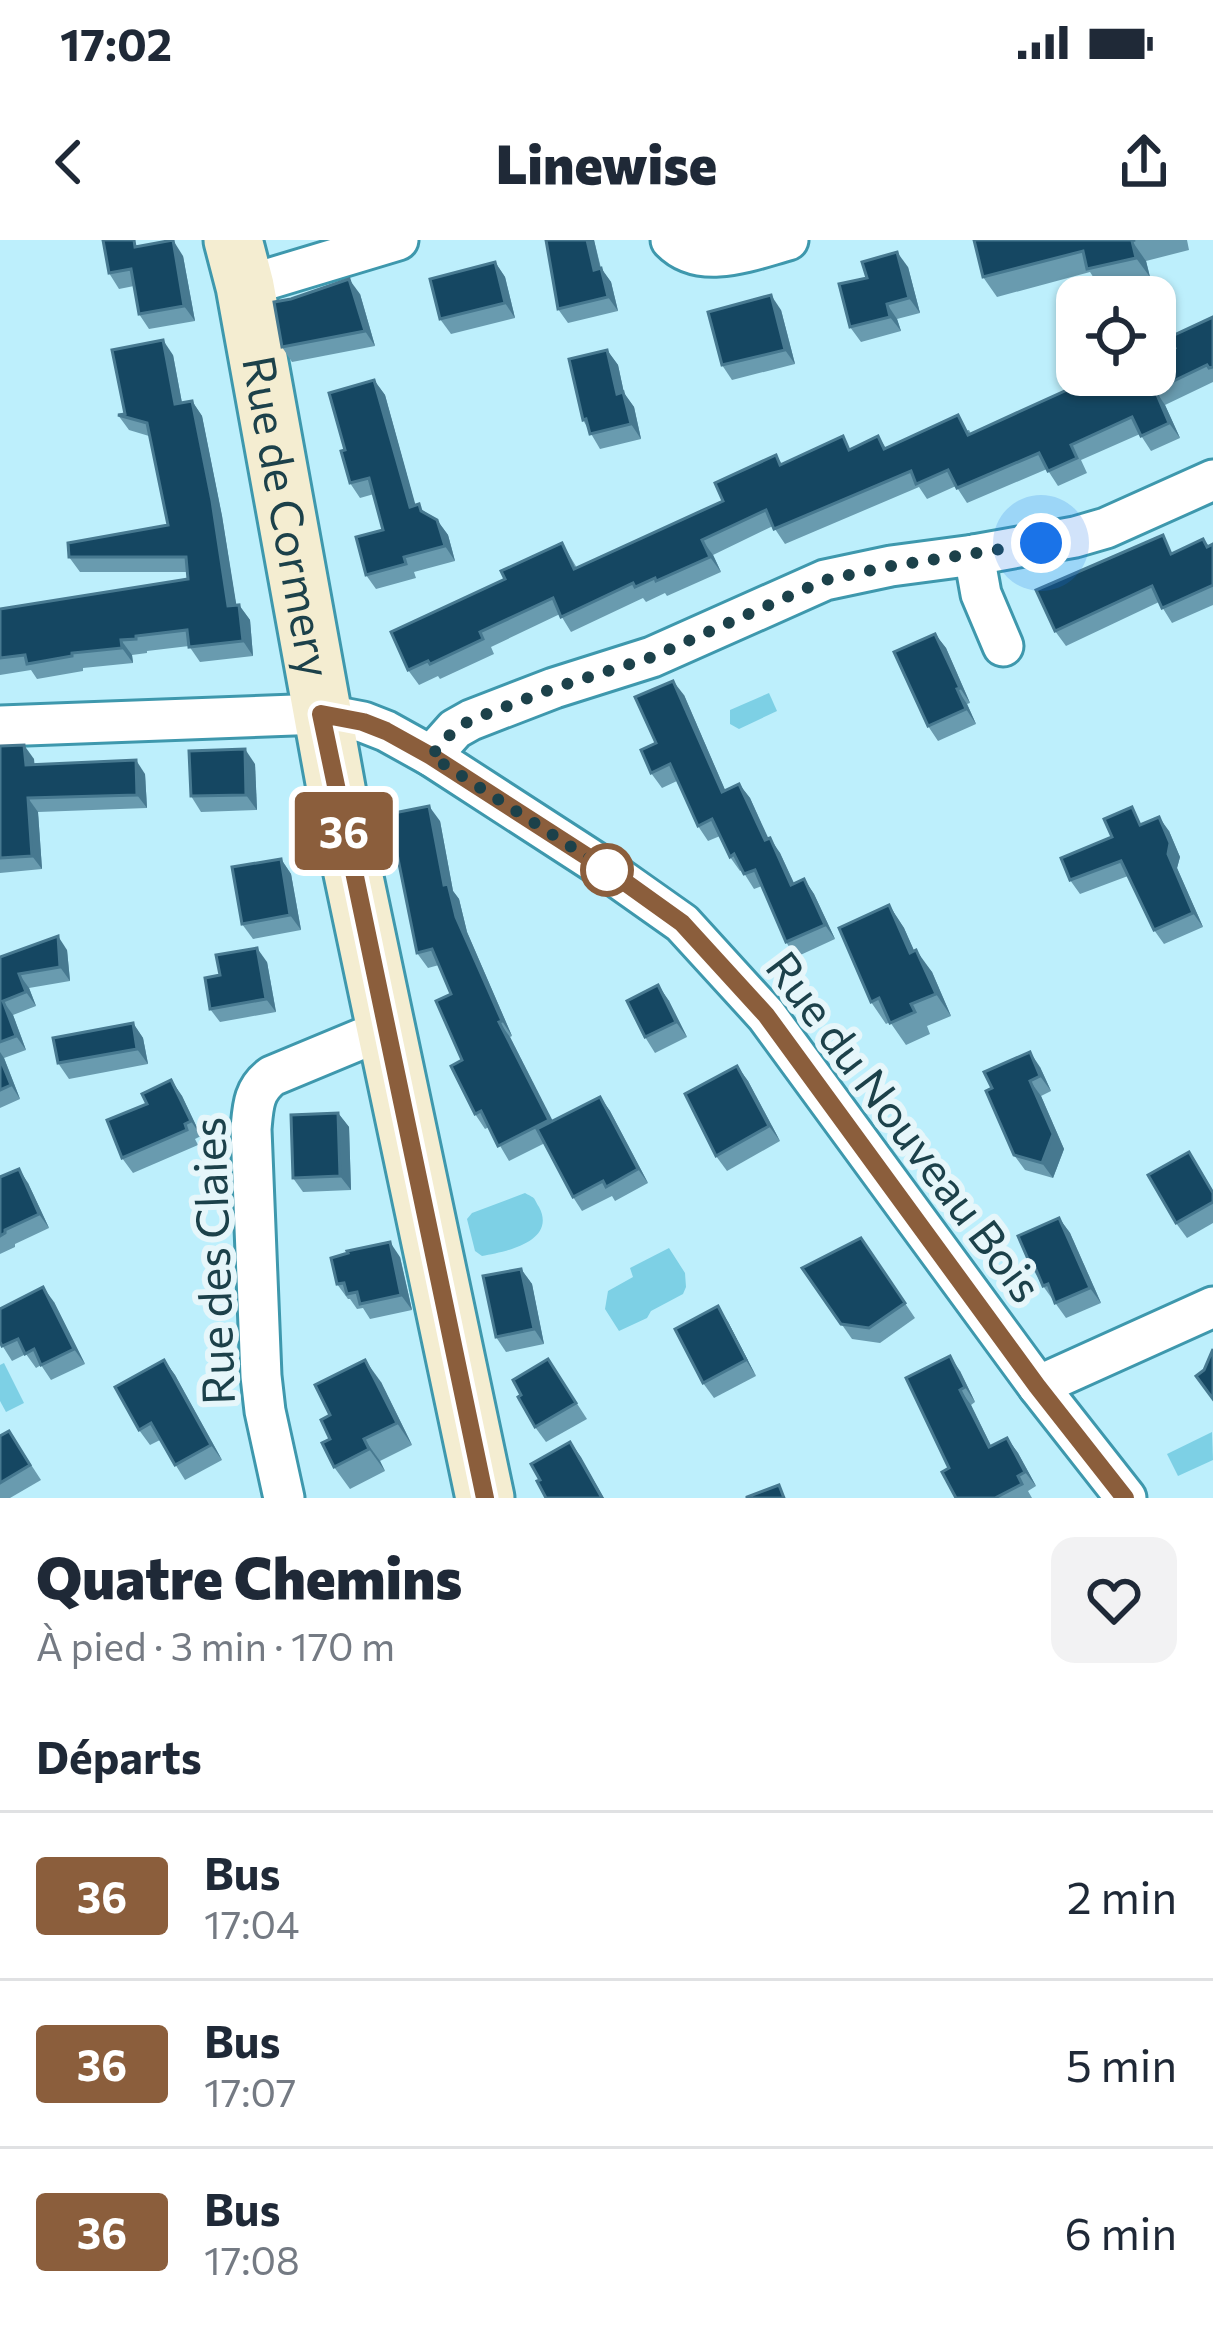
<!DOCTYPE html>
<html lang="fr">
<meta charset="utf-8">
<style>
body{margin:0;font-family:Commissioner,sans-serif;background:#f2f2f3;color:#1f2937;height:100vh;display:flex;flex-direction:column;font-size:45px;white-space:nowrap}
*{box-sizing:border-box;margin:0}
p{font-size:39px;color:#747a83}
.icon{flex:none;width:66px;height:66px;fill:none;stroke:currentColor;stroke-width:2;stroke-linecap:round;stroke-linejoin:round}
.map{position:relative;height:1258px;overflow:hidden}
.sheet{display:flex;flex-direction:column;background:#fff;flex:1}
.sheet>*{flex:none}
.badge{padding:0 24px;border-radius:9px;font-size:42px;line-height:78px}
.buttons{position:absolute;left:1056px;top:36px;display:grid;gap:24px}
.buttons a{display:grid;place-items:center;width:120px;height:120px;border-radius:24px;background:#fff;box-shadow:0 3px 9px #0004;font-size:60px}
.you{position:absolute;width:60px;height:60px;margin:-30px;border:9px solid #fff;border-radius:50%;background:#1a73e8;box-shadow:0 0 0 18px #1a73e833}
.map>.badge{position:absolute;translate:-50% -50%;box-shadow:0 0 0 6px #fff}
h2{padding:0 36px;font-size:45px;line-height:108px}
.round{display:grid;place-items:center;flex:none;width:126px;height:126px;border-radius:24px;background:#f2f2f3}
.summary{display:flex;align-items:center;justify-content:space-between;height:204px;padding:0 36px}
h1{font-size:57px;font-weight:800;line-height:90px}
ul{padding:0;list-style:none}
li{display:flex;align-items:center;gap:36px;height:168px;padding:0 36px;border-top:3px solid #e0e1e3}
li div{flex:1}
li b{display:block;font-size:45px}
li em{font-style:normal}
li .badge{min-width:132px;font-weight:700;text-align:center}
.status{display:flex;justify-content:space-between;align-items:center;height:84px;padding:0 60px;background:#fff;direction:ltr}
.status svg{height:33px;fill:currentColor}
header{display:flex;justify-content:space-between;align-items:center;height:156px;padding:0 36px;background:#fff;font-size:54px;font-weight:800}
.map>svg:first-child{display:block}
.water{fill:#7dd0e5}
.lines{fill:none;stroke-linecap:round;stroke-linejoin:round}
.minor-casing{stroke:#3e98ad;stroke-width:45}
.secondary-casing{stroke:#3e98ad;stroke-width:63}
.minor{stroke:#fff;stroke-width:39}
.secondary{stroke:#f4edd1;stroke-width:57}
.wall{fill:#699baf}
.shaded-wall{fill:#477990}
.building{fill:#154762;stroke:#477990;stroke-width:3}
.line-casing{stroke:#fff;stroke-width:27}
.line{stroke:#8b5e3c;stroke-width:18}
.walk{stroke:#1c414a;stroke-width:12;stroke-dasharray:0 21.6}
.stop-dot{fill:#fff;stroke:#8b5e3c;stroke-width:6}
.labels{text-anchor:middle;stroke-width:12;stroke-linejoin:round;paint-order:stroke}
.street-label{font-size:45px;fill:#1c414a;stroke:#e6f6fa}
</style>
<div class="status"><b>17:02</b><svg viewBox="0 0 49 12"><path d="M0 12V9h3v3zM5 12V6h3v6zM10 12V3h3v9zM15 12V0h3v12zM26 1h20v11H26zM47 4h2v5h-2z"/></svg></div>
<header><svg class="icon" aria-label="back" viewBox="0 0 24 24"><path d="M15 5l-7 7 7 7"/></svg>Linewise<svg class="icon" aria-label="share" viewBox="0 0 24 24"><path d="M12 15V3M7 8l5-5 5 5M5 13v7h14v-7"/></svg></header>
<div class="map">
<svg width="1213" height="1258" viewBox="0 0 1213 1258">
<rect width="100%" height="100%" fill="#bdeffc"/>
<g class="water">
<path d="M769,453L777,471L739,489L730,484V470Z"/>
<path d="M525,953C537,960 532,955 539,967C557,1001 506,1012 482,1016L475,1011L467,979L472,973Z"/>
<path d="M669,1008L685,1033L686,1047L683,1054L651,1071L647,1078L619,1091L605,1069L608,1051L633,1037L630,1028Z"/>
<path d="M4,1123L24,1163L6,1172L0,1161V1125Z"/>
<path d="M1212,1192L1213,1220L1178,1236L1167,1214Z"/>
</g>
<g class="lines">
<defs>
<g id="minor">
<path d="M671,0C701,31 751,10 788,0"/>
<path d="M245,46L398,0"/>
<path d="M974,315L981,354L1003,406"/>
<path d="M0,486L321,474L363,482L386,491L431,516L607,630L682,683L766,775L1038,1146L1126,1258"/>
<path d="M431,516L455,489L471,480L554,448L652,417L825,340L891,326L974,315L1075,297L1106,288L1213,240"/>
<path d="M1038,1146L1213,1067"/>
<path d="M284,1258L265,1171L261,1136L251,889C253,867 253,850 272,836L361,799L387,795"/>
</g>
<g id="secondary">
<path id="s1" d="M233,0L245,46L342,581L485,1258"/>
</g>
</defs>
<use href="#minor" class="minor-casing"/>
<use href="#secondary" class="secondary-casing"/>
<use href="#minor" class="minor"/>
<use href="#secondary" class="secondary"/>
</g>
<g class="wall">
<path d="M546,0H594L601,28L611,42L618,71L568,83L558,69Z"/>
<path d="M974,0H1187L1189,10L1146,21L1150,37L1101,49L1090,32L997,57L983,37Z"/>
<path d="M143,6L183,16L195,81L149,89L139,74L134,46L119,49L109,33Z"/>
<path d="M495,22L505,37L515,78L451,94L440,79Z"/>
<path d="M908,27L920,73L897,79L901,91L861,102L850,87Z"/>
<path d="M360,54L375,106L292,122L282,107Z"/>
<path d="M781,70L795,124L732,140L722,125Z"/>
<path d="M1213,77V142L1165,165L1180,198L1151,211L1140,194L1081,220L1087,233L1058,246L1047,229L967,263L956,246L927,259L919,247L785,304L773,286L713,315L721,332L667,356L665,353L646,362L643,358L571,392L560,374L491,407L494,414L440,439L438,436L419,445L408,430L505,339L562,303L577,328L723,261L776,215L782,224L851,208L878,196L886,208L969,190L971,194L1112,136L1175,108Z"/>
<path d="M607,110L618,125L624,153L634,167L641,199L600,209L583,180Z"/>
<path d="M173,115L182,163L192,161L202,176L222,276L236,365H239L250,380L253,416L200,422L189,406L147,411V413L132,415L133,423L83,428V431L37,439L31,430L0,435V369L188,339L187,332H80L69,317L168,285L149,196L129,190L118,175L125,174Z"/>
<path d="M374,140L385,155L415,265L437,280L448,295L455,321L414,332L416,338L376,349L366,335L383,290L374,254L360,258L350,243L345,210Z"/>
<path d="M1203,299L1209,306L1213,304V365L1172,383L1159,362L1066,406L1055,391Z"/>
<path d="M935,394L946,408L970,463L967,464L976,484L938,501L928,486Z"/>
<path d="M684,455L725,550L739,544L750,558L768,599L780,613L794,643L804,639L814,654L835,699L796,717L786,702L762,646L754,649L742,630L740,631L730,617L720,596L708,601L698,586L677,541L662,548L651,533L656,503Z"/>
<path d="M0,506L34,519V525L145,534L147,568L38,572L42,629L0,633Z"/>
<path d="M255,524L257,570L201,572L191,556Z"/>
<path d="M440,581L453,651L459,659L467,692L512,796L510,797L552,881L600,857L610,871L648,943L615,961L612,956L582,971L573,957L545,903L509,921L489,887L485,889L475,874L462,820L451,754L439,725L428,728L417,713Z"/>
<path d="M1143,584L1169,591L1180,617L1177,628L1203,687L1164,704L1154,690L1128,636L1080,654L1070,640Z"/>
<path d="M281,619L291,634L301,690L253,699L242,684Z"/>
<path d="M889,665L904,688L914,711L932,732L951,776L927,786L930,794L906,805L890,782L886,784L871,762Z"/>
<path d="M67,710L70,741L29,748L36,766L13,775L26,810L4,818L20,859L0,868V717Z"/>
<path d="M267,722L276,772L220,782L210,769Z"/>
<path d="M658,745L669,761L687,797L655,813L645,797Z"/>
<path d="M133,783L143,798L148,824L69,839L58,823Z"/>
<path d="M737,826L748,841L780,901L727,931L716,916Z"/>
<path d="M1040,827L1051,851L1041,856L1064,909L1053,938L1025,930L1014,915L992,848Z"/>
<path d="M171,840L182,856L201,896L195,899L198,905L133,933L122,918L147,864Z"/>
<path d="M338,873L349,887L351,950L303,952L293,938Z"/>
<path d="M1199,927L1213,951V983L1187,998L1176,983Z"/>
<path d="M0,937L28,943L49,988L15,1004V1007L0,1014Z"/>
<path d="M1059,978L1070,993L1101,1063L1066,1078L1043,1046L1031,1026Z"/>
<path d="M861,998L915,1078L880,1103L852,1099L802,1028Z"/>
<path d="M400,1017L412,1070L370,1079L363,1068L357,1069L350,1059H348L337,1044Z"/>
<path d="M521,1029L532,1044L544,1104L506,1112L496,1097Z"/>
<path d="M54,1062L85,1124L51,1140L41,1125L36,1128L26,1114L12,1121L0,1102Z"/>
<path d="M728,1082L756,1136L714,1158L703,1143Z"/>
<path d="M548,1119L587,1179L546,1202L535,1187L521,1155Z"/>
<path d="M164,1120L175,1135L222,1220L185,1240L160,1200L150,1205L139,1190Z"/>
<path d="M960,1131L975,1162L971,1165L991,1206L1007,1198L1018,1213L1036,1246L1028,1251L1032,1258H956L949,1228Z"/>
<path d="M381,1142L412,1205L380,1221L385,1231L350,1249L334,1227Z"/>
<path d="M9,1191L41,1240L10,1258H0V1196Z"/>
</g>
<g class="shaded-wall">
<path d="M173,0L183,16L195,81L184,66Z"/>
<path d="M587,0H594L604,44L594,30Z"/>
<path d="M1132,1L1146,21L1150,37L1136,18Z"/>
<path d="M897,12L908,27L920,73L909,58Z"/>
<path d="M495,22L505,37L515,78L505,63Z"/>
<path d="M601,28L611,42L618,71L608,57Z"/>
<path d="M349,39L360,54L375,106L365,91Z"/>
<path d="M771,55L781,70L795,124L785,110Z"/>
<path d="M887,64L897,79L901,91L890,77Z"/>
<path d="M163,100L173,115L185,179L175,164Z"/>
<path d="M607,110L618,125L624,153L634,167L641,199L631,184L617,154Z"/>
<path d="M374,140L385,155L420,281L410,267Z"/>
<path d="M1155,150L1165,165L1180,198L1169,183Z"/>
<path d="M192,161L202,176L222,276L239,381L228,366Z"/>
<path d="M437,280L448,295L455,321L445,306Z"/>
<path d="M702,300L713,315L721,332L710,317Z"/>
<path d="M239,365L250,380L253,416L243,401Z"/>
<path d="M935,394L946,408L970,463L960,448Z"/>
<path d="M121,400L132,415L133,423L122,408Z"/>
<path d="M673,441L684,455L732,566L722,552Z"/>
<path d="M957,449L967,464L976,484L966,469Z"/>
<path d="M24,505L34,519L36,539L26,525Z"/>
<path d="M245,509L255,524L257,570L246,555Z"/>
<path d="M136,520L145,534L147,568L137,555Z"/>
<path d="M739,544L750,558L776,615L765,600Z"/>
<path d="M28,558L38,572L42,629L32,616Z"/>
<path d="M429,566L440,581L453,651L459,659L467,692L512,796L502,781L456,677L444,645Z"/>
<path d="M1159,577L1169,591L1180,617L1177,628L1203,687L1193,673L1168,614Z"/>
<path d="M770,598L780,613L801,659L791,645Z"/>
<path d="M281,619L291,634L301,690L290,675Z"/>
<path d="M804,639L814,654L835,699L825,685Z"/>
<path d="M889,665L904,688L925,735L910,713Z"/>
<path d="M58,696L67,710L70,741L60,727Z"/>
<path d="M257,708L267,722L276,772L266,759Z"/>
<path d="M916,710L932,732L951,776L936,754Z"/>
<path d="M19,734L29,748L36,766L26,752Z"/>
<path d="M658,745L669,761L687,797L676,782Z"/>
<path d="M3,761L13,775L26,810L16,796Z"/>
<path d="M499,782L510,797L560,895L549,880Z"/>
<path d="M133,783L143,798L148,824L137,809Z"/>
<path d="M0,812L4,818L20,859L11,845L0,818Z"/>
<path d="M1030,812L1040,827L1051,851L1040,836Z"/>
<path d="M737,826L748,841L780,901L769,886Z"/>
<path d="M171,840L182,856L201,896L191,881Z"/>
<path d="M1030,841L1041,856L1064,909L1053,938L1042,923Z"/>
<path d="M600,857L610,871L648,943L638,929Z"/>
<path d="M338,873L349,887L351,950L340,936Z"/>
<path d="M19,929L28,943L49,988L39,974Z"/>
<path d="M1059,978L1070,993L1101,1063L1090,1048Z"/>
<path d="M390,1002L400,1017L412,1070L401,1055Z"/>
<path d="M521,1029L532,1044L544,1104L534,1089Z"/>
<path d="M43,1047L54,1062L85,1124L74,1109Z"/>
<path d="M718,1066L728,1082L756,1136L746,1120Z"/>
<path d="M950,1116L960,1131L975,1162L965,1147Z"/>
<path d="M164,1120L175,1135L222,1220L211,1205Z"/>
<path d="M365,1120L381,1142L412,1205L397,1183Z"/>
<path d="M960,1150L971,1165L999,1222L989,1207Z"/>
<path d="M1007,1198L1018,1213L1036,1246L1025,1232Z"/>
<path d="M364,1199L380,1221L385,1231L369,1209Z"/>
<path d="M570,1202L581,1217L604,1258H602Z"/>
</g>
<g class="building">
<path d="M103,0H134L135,7L173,0L184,66L139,74L131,29L109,33Z"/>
<path d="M546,0H587L594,30L601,28L608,57L558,69Z"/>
<path d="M974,0H1135L1132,1L1136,18L1087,29L1083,11L983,37Z"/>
<path d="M897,12L909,58L887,64L890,77L850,87L839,44L867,38L862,22Z"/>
<path d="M495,22L505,63L440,79L430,39Z"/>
<path d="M349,39L365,91L282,107L274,62L291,59Z"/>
<path d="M771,55L785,110L722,125L708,72Z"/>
<path d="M1213,77V127L1209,128L1207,125L1155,150L1169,183L1141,196L1132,177L1071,205L1077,218L1048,231L1039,213L957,248L948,230L916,244L911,231L774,289L766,270L702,300L710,317L656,341L655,338L635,347L633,343L561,377L553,358L480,392L483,399L430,424L428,421L408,430L391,392L505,339L501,331L562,303L574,329L723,261L715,243L776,215L780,225L843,196L849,210L878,196L884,209L958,175L968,195L1080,144L1076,136L1079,135H1109L1110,137L1115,135H1155V117L1175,108L1170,97Z"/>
<path d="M163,100L175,164L192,161L212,261L228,366L239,365L243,401L189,407L187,390L136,396V399L121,400L122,408L72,413V416L27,424L25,415L0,418V369L188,339L186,317H69L68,303L168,285L147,183L118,175L125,174L112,110Z"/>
<path d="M607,110L617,154L623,152L631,184L590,194L586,179L583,180L569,119Z"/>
<path d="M374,140L410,267L419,264L421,271L437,280L445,306L404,317L406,324L366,335L356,297L383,290L369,238L350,243L341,211L345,210L329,153Z"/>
<path d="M1163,295L1171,314L1203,299L1207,307L1213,304V345L1162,368L1152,346L1055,391L1036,350Z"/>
<path d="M935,394L960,448L957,449L966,469L928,486L894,412Z"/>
<path d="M673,441L722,552L739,544L765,600L770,598L791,645L804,639L825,685L786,702L755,630L744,634L734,614L730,617L712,579L698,586L670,524L651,533L641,510L656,503L635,457Z"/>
<path d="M24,505L26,525L136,520L137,555L28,558L32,616L0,618V506Z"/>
<path d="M245,509L246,555L191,556L189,511Z"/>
<path d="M429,566L444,645L448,644L456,677L502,781L499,782L549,880L498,906L481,871L475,874L451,826L462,820L436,761L451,754L432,709L417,713L389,574Z"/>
<path d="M1132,567L1140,585L1159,577L1170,603L1168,614L1193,673L1154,690L1121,621L1070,640L1061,618L1112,597L1104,579Z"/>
<path d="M281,619L290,675L242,684L232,627Z"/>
<path d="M889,665L910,713L916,710L936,754L911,764L915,772L890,783L879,758L871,762L839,688Z"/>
<path d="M58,696L60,727L19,734L26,752L3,761L16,796L0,802V717Z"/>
<path d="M257,708L266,759L210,769L205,738L220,735L216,715Z"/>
<path d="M658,745L676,782L645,797L627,761Z"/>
<path d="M133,783L137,809L58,823L53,798Z"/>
<path d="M1030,812L1040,836L1030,841L1053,894L1042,923L1014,915L986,851L992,848L984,832Z"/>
<path d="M0,818L11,845L0,850Z"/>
<path d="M737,826L769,886L716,916L685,854Z"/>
<path d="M171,840L191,881L185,884L187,890L122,918L107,880L147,864L142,854Z"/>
<path d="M600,857L638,929L606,947L603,941L573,957L537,889Z"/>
<path d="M338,873L340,936L293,938L291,875Z"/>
<path d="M1189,912L1213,953V962L1176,983L1148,935Z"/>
<path d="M19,929L39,974L5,990V993L0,996V937Z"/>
<path d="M1059,978L1090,1048L1055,1063L1048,1044L1043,1046L1034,1025L1031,1026L1018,996Z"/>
<path d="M861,998L905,1063L869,1088L841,1084L802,1028Z"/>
<path d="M390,1002L401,1055L360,1064L357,1052L347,1054L344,1043L337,1044L331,1018L348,1013L347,1011Z"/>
<path d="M521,1029L534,1089L496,1097L483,1036Z"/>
<path d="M43,1047L74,1109L41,1125L34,1109L25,1114L18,1099L2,1106L0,1102V1069Z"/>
<path d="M718,1066L746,1120L703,1143L675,1089Z"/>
<path d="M1213,1109V1159L1196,1136L1204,1130Z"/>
<path d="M950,1116L965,1147L960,1150L989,1207L1007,1198L1025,1232L1018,1236L1022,1244L995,1258H956L942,1232L949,1228L906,1138Z"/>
<path d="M548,1119L576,1163L535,1187L518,1157L521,1155L513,1140Z"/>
<path d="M164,1120L211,1205L175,1225L151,1183L139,1190L115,1147Z"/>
<path d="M365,1120L397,1183L364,1199L369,1209L334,1227L322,1203L330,1199L321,1180L330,1175L315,1145Z"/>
<path d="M9,1191L30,1225L0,1243V1196Z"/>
<path d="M570,1202L602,1258H546L537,1241L540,1240L531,1224Z"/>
<path d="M779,1245L784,1258H747V1257Z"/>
</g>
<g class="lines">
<defs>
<path id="line" d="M485,1258L321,474L363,482L386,491L431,516L608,630L682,683L766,775L1037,1146L1125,1258"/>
</defs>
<use href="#line" class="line-casing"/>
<use href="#line" class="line"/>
<path class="walk" d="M607,630L431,516L455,489L471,480L554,448L652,417L825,340L891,326L1041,303"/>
</g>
<circle class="stop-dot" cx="607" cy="630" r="24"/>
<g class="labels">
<g class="street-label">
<text dy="16" stroke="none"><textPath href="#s1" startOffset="282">Rue de Cormery</textPath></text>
<text transform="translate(904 887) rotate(53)" y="16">Rue du Nouveau Bois</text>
<text transform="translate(214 1021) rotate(-92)" y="16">Rue des Claies</text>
</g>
</g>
</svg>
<div class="buttons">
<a><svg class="icon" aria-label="locate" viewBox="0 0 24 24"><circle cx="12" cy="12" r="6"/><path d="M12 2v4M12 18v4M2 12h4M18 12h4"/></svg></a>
</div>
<div class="you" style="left:1041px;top:303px"></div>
<b class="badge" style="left:344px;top:591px;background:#8b5e3c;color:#fff">36</b>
</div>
<section class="sheet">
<div class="summary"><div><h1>Quatre Chemins</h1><p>À pied · 3 min · 170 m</p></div><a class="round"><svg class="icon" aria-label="heart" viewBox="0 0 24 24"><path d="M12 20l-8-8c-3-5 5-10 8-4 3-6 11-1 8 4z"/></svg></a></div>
<h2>Départs</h2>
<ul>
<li><span class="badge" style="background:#8b5e3c;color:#fff">36</span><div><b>Bus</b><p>17:04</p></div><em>2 min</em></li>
<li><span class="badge" style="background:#8b5e3c;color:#fff">36</span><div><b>Bus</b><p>17:07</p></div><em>5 min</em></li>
<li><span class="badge" style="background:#8b5e3c;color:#fff">36</span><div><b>Bus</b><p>17:08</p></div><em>6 min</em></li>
</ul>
</section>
